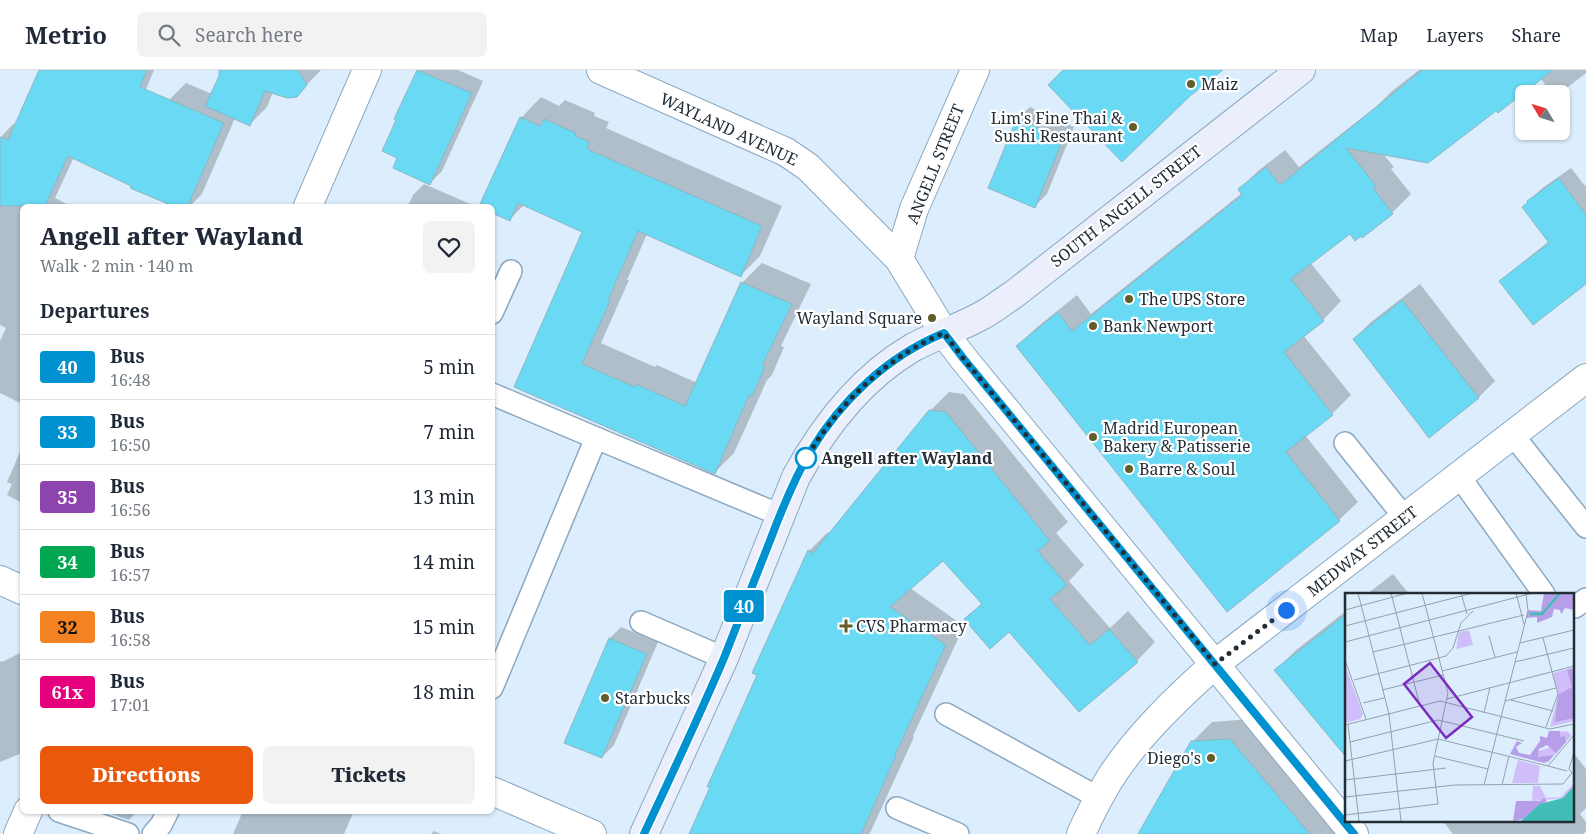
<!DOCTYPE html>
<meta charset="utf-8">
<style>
body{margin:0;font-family:"Noto Serif",serif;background:#f2f2f3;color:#1f2937;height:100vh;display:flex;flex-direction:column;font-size:19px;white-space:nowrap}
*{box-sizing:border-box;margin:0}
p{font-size:16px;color:#747a83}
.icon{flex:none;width:28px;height:28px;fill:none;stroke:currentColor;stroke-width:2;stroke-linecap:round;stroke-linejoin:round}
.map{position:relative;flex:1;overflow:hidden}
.sheet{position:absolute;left:20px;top:134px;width:475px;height:610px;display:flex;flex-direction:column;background:#fff;border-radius:8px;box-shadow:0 1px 4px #0004}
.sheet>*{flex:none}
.badge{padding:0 10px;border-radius:4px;font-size:18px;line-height:32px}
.needle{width:32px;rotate:308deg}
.tools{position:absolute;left:1515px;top:15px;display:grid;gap:10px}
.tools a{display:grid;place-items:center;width:55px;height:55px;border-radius:8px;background:#fff;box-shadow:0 1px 4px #0004;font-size:25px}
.you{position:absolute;width:25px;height:25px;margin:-12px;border:4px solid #fff;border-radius:50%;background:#1a73e8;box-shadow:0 0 0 8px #1a73e833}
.map>.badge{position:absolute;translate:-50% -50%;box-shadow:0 0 0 2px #fff}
h2{padding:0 20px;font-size:19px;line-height:45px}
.round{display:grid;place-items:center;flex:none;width:52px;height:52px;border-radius:8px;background:#f2f2f3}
.summary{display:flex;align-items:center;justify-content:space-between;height:85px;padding:0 20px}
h1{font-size:24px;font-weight:800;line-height:38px}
.action{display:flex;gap:10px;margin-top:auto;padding:10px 20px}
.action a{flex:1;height:58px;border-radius:8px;background:#ea580c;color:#fff;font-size:20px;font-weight:800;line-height:58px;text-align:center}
.action a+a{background:#f2f2f3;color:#1f2937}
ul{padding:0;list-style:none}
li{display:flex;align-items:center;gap:15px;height:65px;padding:0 20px;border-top:1px solid #e0e1e3}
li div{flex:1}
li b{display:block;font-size:19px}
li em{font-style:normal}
li .badge{min-width:55px;font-weight:700;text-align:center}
header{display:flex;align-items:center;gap:30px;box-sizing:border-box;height:70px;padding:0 25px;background:#fff;border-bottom:1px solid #e0e1e3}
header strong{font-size:24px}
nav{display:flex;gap:28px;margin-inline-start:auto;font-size:18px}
.search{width:350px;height:45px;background:#f2f2f3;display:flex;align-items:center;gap:12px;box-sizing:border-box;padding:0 18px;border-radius:8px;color:#747a83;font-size:19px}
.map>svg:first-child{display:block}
.shadow{fill:#0003}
.building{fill:#69d9f4;stroke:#8db6c1}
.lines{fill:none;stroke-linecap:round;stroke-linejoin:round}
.service-casing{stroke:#8ba8c0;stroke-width:24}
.minor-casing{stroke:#8ba8c0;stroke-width:30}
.tertiary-casing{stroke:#8ba8c0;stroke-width:30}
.secondary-casing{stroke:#8ba8c0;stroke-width:30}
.service{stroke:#fff;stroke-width:21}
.minor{stroke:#fff;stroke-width:28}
.tertiary{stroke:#fff;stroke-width:28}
.secondary{stroke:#ebeffc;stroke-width:28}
.line-casing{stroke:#fff;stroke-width:11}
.line{stroke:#0092d0;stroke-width:8}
.walk{stroke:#222d36;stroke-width:5;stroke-dasharray:0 9}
.poi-dot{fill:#615e2b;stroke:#fff;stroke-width:2}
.stop-dot{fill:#fff;stroke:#0092d0;stroke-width:2.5}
.labels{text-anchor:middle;stroke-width:4.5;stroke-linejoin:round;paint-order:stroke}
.poi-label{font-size:16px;fill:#222d36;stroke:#fff;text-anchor:start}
.street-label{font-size:16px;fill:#222d36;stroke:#fff}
.stop-label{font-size:16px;font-weight:bold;fill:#222d36;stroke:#fff;text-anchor:start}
.inset-river{fill:none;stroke:#41bdb5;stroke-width:2.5}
.inset-road{fill:none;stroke:#92a1ad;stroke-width:1}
.view{fill:#7b2cbf;fill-opacity:0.15;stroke:#7b2cbf;stroke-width:2.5}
.inset-edge{fill:none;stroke:#222d36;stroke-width:2.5}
</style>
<header>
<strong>Metrio</strong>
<div class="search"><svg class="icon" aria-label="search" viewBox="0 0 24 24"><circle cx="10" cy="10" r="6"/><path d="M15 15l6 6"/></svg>Search here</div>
<nav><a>Map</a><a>Layers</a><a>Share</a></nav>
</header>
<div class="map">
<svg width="1586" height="764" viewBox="0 0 1586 764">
<rect width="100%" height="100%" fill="#dceefd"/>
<g class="shadow">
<path d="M45,0H154L117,89L74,87L55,128L69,135V136H22V334L0,323V271L6,258L0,255V68L13,54L16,55Z"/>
<path d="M223,0H321L296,26L273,22L267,37L250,54L235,48L202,124L190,136H172L169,30L186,13L212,24Z"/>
<path d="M419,0H458L483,11L442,101L430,113L398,49L395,48Z"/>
<path d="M1419,0H1586V3L1559,24H1552L1541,9L1496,39L1383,84L1394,97L1391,99L1411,124L1392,143L1362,166L1350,162L1310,192L1341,231L1323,250L1303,265L1351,325L1332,344L1305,365L1358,432L1339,450L1227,540L1017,276L1036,258L1077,225L1091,244L1242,123L1239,119L1258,101L1285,80L1299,97L1378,35L1392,21Z"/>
<path d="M541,27L559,36L565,30L595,43L594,46L609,52L606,58L782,136L760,186L740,206L647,164L627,210H629L601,273L655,297L657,295L697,313L742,213L762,193L811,214L781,276L784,277L772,305L767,310L734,383L714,403L516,316L584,162L524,135L510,149L492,136H481L521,48Z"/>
<path d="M1030,37L1074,57L1047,124L1035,136L989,117L1018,48Z"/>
<path d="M1571,98L1585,116L1586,114V206L1501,211L1513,200L1549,171L1529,131L1541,119Z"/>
<path d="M424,114L475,136H408L413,125Z"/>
<path d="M1420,214L1495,311L1478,328L1354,269L1371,252Z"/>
<path d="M949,322L964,324L1068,452L1056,463L1084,495L1069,511L1110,558L1128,541L1155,572L1137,591L966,549L982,533L943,489L910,518L964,556L913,666L914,667L871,761L869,764H690L759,605L809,481L828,462L830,464L930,341Z"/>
<path d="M22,377V433L7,425L12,414L7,412Z"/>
<path d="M1393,504L1409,524H1367Z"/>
<path d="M1346,541V685L1275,601L1296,580Z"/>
<path d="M621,557L658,572L614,675L602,687L610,568Z"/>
<path d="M20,583L22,589V683L0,692V591L2,592Z"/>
<path d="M1250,649L1346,764H1140L1192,672L1212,652Z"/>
<path d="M1572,681L1586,699V738L1580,744L1586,752V761L1583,764H1453L1442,750H1572Z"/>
<path d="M103,741H137L129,750Z"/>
<path d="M243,741H354L344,764H233Z"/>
<path d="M434,761L441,764H431Z"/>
</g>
<g class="building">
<path d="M39,0H147L140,17L224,53L188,136H173L130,118L131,116L68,86L45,136H0V67L8,70Z"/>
<path d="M219,0H298L307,15L297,27L287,28L265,21L250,56L205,36L219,6Z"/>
<path d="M417,0L472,23L430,115L393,98L397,88L382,81L396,50L394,49Z"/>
<path d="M1063,0H1223L1190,26L1122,92L1048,15Z"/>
<path d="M1422,0H1553L1498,43L1496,41L1428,93L1346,78L1376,116L1373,118L1393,144L1362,168L1361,166L1355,171L1350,164L1291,209L1324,251L1284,282L1333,345L1286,382L1340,451L1227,542L1016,276L1058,242L1072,261L1242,125L1238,119L1266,97L1280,115Z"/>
<path d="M520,47L540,56L544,49L576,63L575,66L590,72L587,79L762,156L741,207L638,161L608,230L610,231L582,294L635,317L636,314L685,336L741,212L792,234L762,296L765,297L757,315L752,326L749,325L715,404L514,317L582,162L518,133L510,151L492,143V136H479Z"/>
<path d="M1017,48L1063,69L1035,138L988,118Z"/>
<path d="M1559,108L1586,145V214L1533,255L1499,211L1549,173L1522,137L1528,132L1527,131Z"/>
<path d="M1402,230L1479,328L1429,368L1353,269Z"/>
<path d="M929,340L946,342L1050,471L1038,481L1067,515L1050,529L1090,575L1109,559L1138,592L1079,642L1009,562L990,579L964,549L982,534L943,491L890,537L946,575L895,685L896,686L861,764H689L710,717H707L757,605L752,603L808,480L813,483Z"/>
<path d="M1346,544V687L1274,600Z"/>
<path d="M609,568L647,584L602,688L564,673Z"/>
<path d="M1230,669L1310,764H1138L1191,671Z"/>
</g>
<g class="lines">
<defs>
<g id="service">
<path d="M492,243L511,201"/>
<path d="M492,324L596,368"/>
<path d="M1512,364L1586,457"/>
<path d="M1345,373L1405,448"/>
<path d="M1459,406L1544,524"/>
<path d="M1572,536L1575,537L1586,529"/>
<path d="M641,552L724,588"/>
<path d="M492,618L596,368L780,445"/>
<path d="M946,644L1099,728"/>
<path d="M897,738L958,764"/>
<path d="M59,741L128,764"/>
<path d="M153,764L161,755L168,741"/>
</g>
<g id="minor">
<path d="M308,136L367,0"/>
<path d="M18,764L28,741"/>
<path d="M1081,764C1089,746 1099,727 1109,710C1136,667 1177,628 1215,594L1586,308"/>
</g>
<g id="tertiary">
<path d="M601,0L786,82L808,97L899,189L944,263L963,288L1354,764"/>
<path d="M899,189L914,139L975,0"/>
<path d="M0,510L22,520"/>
<path d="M492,721L592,764"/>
</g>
<path id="secondary" d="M644,764L724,588L796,407C824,356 861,308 912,278C934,266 959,258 981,246C992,240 1002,232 1013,225L1301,0"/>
</defs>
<use href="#service" class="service-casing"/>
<use href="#minor" class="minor-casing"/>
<use href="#tertiary" class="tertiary-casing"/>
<use href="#secondary" class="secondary-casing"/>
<use href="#service" class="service"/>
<use href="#minor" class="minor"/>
<use href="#tertiary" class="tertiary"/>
<use href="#secondary" class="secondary"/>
</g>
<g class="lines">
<defs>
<path id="line" d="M644,764C671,706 699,647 724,588C740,548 755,508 771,468C782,439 794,409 810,382C841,330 888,286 944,263L963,288L1354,764"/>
</defs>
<use href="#line" class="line-casing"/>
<use href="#line" class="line"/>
<path class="walk" d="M806,388L803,394C835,337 884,288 944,263L963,288L1215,594L1286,540"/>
</g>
<g class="poi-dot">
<circle cx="1191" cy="14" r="5"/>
<circle cx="1133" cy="57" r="5"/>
<circle cx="1129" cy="229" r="5"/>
<circle cx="932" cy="248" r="5"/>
<circle cx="1093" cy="256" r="5"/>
<circle cx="1093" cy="367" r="5"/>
<circle cx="1129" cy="399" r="5"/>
<path d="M843.5 548.5h5v5h5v5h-5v5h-5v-5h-5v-5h5z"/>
<circle cx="605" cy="628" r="5"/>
<circle cx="1211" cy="688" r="5"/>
</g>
<circle class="stop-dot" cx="806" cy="388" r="10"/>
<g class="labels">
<g class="poi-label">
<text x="1201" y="20">Maiz</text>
<text x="1123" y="54" text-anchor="end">Lim's Fine Thai &amp;<tspan x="1123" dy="18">Sushi Restaurant</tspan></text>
<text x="1139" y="235">The UPS Store</text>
<text x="922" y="254" text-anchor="end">Wayland Square</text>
<text x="1103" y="262">Bank Newport</text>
<text x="1103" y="364">Madrid European<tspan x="1103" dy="18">Bakery &amp; Patisserie</tspan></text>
<text x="1139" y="405">Barre &amp; Soul</text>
<text x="856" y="562">CVS Pharmacy</text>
<text x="615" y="634">Starbucks</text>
<text x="1201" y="694" text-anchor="end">Diego's</text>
</g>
<g class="street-label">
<text transform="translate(729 59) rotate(25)" y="6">WAYLAND AVENUE</text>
<text transform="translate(935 94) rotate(-68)" y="6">ANGELL STREET</text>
<text transform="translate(1126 136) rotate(-38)" y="6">SOUTH ANGELL STREET</text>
<text transform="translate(1362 481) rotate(-38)" y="6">MEDWAY STREET</text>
</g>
<g class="stop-label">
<text x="821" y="394">Angell after Wayland</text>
</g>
</g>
<g transform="translate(1345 523)">
<rect width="229" height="229" fill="#dceefd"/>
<path d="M124,37L128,52L111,56L114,39ZM0,72L18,121L15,126L0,130ZM229,74V128L205,134L213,102L208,80ZM216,138L224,139L226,143L210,162L191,167L194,158L206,154ZM173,167L195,173L193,190H167ZM229,190V195L219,205L187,208L188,193H195L201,205L216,204Z" fill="#d0befa"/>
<path d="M199,0H229V17L220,15L216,21L215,17L209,16L207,24L192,30V24L181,25L183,17L196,18ZM229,75V125L210,129L213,102L227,94L222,77ZM204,138H215V144L220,143L221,149L211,160L202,152L194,156L193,164L209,162L204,168L199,170L165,161L172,148L177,150L171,154L174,160L185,162L195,148V143L202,145ZM199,205L202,208L179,226L168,228L171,208H195Z" fill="#b69ee9"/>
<path d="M229,193V228H176L195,211L218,205Z" fill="#41bdb5"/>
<path class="inset-river" d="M185,21H197L215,0"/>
<path class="inset-road" d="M13,0L44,121M46,0L75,113M116,0L122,21M171,0L179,31M0,17L63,0M0,33L128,0M198,45L213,101L201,134M145,46L144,43L150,64M0,49L188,0M175,50L229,37M28,59L179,22M0,67L21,126M170,69L229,55M97,78L172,59M9,87L101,63L108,55L116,30L128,18M37,97L98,82M102,106L229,73M166,107L208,118M160,108L211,95M18,110L39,105M139,120L145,94M44,121L56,228M156,124L183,18L181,0M3,131L14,228M0,132L95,108L205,136L229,131M5,149L93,127L179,148M89,163L143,176M0,168L93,146L203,173L229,142M203,173L222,178M224,176L229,159M0,187L101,175M139,192L156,124M157,192L164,163M0,204L110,192L218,191L227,180L224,176M0,222L93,211L88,170L103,100L77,0"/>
<path class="view" d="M85,70L127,124L101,145L59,91Z"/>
<rect width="229" height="229" class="inset-edge"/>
</g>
</svg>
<div class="tools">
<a><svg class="needle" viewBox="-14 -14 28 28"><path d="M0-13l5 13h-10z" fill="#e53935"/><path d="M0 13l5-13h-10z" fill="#747a83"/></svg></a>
</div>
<div class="you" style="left:1286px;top:540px"></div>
<b class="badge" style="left:744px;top:536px;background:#0092d0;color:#fff">40</b>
<section class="sheet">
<div class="summary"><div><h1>Angell after Wayland</h1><p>Walk · 2 min · 140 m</p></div><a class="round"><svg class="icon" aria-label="heart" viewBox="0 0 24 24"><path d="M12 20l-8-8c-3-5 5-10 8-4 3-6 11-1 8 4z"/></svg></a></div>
<h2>Departures</h2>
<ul>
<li><span class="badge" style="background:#0092d0;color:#fff">40</span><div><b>Bus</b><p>16:48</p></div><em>5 min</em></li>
<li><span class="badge" style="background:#0092d0;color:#fff">33</span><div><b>Bus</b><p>16:50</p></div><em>7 min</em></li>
<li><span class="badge" style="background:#8e44ad;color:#fff">35</span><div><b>Bus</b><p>16:56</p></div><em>13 min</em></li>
<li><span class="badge" style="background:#00a651;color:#fff">34</span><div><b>Bus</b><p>16:57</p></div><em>14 min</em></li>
<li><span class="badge" style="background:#f58220;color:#111">32</span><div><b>Bus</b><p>16:58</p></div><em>15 min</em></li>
<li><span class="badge" style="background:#e6007e;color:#fff">61x</span><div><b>Bus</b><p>17:01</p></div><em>18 min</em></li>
</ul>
<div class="action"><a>Directions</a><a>Tickets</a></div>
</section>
</div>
